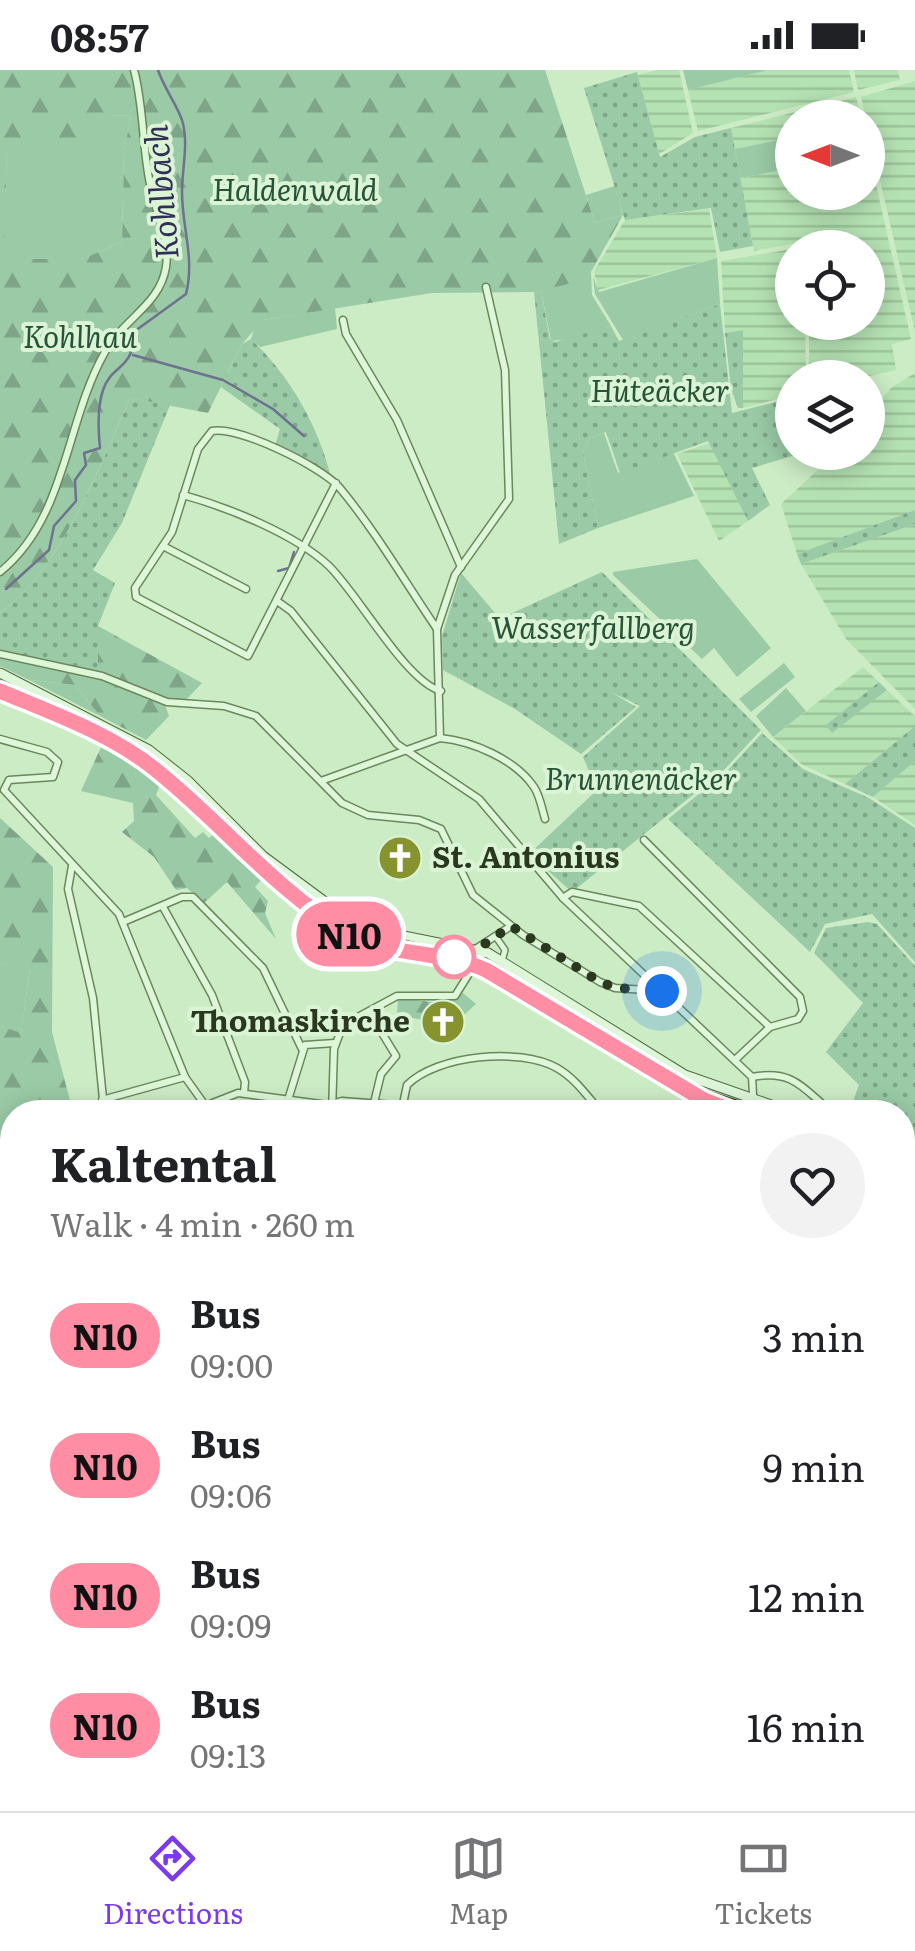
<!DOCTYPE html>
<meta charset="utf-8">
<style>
body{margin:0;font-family:Literata,serif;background:#f2f2f2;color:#202124;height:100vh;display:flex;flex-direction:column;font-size:38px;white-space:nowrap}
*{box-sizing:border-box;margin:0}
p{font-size:32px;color:#757577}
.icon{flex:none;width:55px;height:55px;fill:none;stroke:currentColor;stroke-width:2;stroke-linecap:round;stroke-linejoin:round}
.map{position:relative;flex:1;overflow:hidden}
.drawer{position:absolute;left:0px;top:1030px;width:915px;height:712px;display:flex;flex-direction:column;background:#fff;border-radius:40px 40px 0 0;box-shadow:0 5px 25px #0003}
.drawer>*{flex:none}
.badge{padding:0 20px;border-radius:32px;font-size:35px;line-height:65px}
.needle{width:65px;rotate:270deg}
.buttons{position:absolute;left:775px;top:30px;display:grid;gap:20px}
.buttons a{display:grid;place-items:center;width:110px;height:110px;border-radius:50%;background:#fff;box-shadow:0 5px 25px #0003;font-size:50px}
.you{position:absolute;width:50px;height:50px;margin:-25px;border:8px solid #fff;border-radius:50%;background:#1a73e8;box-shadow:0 0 0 15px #1a73e833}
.map>.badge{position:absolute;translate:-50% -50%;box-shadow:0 0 0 5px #fff}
.round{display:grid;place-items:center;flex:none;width:105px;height:105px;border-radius:52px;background:#f2f2f2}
.overview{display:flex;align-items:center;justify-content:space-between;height:170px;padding:0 50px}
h1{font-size:48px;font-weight:700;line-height:75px}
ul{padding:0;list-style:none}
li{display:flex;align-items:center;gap:30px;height:130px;padding:0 50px}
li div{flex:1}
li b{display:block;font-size:38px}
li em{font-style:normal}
li .badge{min-width:110px;font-weight:700;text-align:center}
.status{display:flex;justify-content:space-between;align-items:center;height:70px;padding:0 50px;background:#fff;direction:ltr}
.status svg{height:28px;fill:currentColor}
.menu{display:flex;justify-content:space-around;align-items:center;height:140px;border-top:2px solid #e0e0e0;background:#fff;font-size:28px;color:#757577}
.menu a{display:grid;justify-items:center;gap:5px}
.menu .on{color:#7c3aed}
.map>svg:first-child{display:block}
.farmland{fill:url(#farmland-rules)}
.green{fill:#9acaa6}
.forest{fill:url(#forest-firs);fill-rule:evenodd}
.garden{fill:url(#garden-dots)}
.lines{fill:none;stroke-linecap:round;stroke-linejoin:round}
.stream{stroke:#6e728e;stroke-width:2.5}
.pedestrian-casing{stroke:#6b875c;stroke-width:8}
.minor-casing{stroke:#6b875c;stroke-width:9}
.secondary-casing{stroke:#4f693f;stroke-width:11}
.pedestrian{stroke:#def7d9;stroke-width:5}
.minor{stroke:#def7d9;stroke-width:6}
.secondary{stroke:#def7d9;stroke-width:9}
.tram{stroke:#29381f;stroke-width:2.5}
.rail-casing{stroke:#29381f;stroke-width:6}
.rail{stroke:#daf4d5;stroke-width:2.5;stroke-dasharray:8;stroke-linecap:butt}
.line-casing{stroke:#fff;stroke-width:22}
.line{stroke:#ff8ea5;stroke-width:15}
.walk{stroke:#29381f;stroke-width:10;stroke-dasharray:0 18}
.stop-dot{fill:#fff;stroke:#ff8ea5;stroke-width:5}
.labels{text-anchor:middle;stroke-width:8;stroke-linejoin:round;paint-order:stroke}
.park-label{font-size:30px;font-style:italic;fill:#275338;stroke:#daf4d5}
.poi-label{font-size:30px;font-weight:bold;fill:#29381f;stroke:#daf4d5;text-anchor:start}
.water-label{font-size:32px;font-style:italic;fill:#322f57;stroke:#daf4d5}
</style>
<div class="status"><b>08:57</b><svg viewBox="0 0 49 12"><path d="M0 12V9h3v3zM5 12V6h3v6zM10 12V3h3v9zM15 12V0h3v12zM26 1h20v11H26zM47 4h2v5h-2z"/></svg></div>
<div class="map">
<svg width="915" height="1741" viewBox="0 0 915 1741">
<defs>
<pattern id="farmland-rules" width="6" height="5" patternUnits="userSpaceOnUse" patternTransform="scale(2.5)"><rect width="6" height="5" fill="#b5e2b3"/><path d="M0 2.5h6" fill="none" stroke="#9cc39a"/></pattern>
<pattern id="forest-firs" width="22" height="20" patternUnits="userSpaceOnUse" patternTransform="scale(2.5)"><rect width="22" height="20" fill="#9acaa6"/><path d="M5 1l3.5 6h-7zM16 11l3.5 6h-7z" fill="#7ea587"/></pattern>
<pattern id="garden-dots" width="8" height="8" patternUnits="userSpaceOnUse" patternTransform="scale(2.5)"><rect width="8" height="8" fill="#9acaa6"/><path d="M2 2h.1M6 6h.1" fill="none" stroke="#7ea587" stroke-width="1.8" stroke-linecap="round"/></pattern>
</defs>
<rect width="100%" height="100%" fill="#ccecc6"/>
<g class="farmland">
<path d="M657,0H679L693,63L659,84L638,5Z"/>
<path d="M768,0H849L854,22L698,61L688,20Z"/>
<path d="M854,0H898L900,10L858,20Z"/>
<path d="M915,11V262L861,27Z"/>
<path d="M856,27L861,47L792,48V67L735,79L731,58Z"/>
<path d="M869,84L911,269L892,274L896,300L865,307H809V253L868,252V178L808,177L807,171L754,181L740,108L792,98V122H868Z"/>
<path d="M709,139L717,188L598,220L594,201L625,150Z"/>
<path d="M792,179V252L805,253L806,307L792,308V325L743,338V260L725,263L721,191Z"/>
<path d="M915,303V440L797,484L781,434L836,383L868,382V344L892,317Z"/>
<path d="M710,373L748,451L719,471L677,384Z"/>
<path d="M915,454V639L846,569L801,494Z"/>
<path d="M863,597L879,612L827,655L832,662L887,620L915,646V656L845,714L801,694L773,667Z"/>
<path d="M915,691V755L873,727Z"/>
</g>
<g class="green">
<path d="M683,0H768L688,20Z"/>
<path d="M108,45L131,46L124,80L122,172L82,189H3L7,77L94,78L95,53Z"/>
<path d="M792,67V98L740,108L735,79Z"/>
<path d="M615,116L623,145L595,153L586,125Z"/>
<path d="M717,188L720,234L623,270L595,224L593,207L599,222Z"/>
<path d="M591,202L592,225L611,256L579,268L551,271L541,220Z"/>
<path d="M335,238L337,259L260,277L251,269L255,256L263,250Z"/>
<path d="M604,363L618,403L673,382L694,426L598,458L583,382L589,369Z"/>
<path d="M697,489L771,578L737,607L714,578L702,589L613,505V502Z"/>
<path d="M784,593L795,607L751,642L739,629Z"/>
<path d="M29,610L75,615L100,646Z"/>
<path d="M786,618L806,641L773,667L756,646Z"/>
<path d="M0,893L30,898L21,964L0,956Z"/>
</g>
<g class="forest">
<path d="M0,0H545L595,153L623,145L591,202L568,214L534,222L432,223L263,250L242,274L208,343L130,328C100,396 61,499 0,543ZM109,45L131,46L124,80L122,172L82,189H4L7,78H95V53H104Z"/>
<path d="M98,556L202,613L183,633L165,635L169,646L146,670L100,646L75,615L29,610L0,596V588L47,596Z"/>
<path d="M102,675L161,712L156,725L195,768L203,762L209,768L214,764L262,809L255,817L268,831L265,843L276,869L227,812L204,833L187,818L176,820L154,787L122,762L134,751L133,733L81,721Z"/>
<path d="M0,748L53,797L52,962L73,1042H12V1576L0,1581V956L21,963L30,899L0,893Z"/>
<path d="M463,923L476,934L465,944L427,938L423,950L397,945L398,928L441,933Z"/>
<path d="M138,1730H208L209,1741H115Z"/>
<path d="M537,1730H644L655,1741H570Z"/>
</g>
<g class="garden">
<path d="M637,2L660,87L695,67L731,58L753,176L720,182L711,138L625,150L584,18Z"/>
<path d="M541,220L550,270L555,272L611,256L619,271L720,234L732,343L792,328V382L802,383L752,398L770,435L748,451L708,371L620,403L606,362L589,369L583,382L598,458L559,474L534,222Z"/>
<path d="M743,260V338H738L731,319L725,263Z"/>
<path d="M251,269C290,306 318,355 331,407L275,376L280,359L221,317L242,274Z"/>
<path d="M130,328L170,335L122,453L93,500L115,513L98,556V604L0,581V543C62,498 100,396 130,328Z"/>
<path d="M915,440V454L801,494L797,484Z"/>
<path d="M602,502L761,660L724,700L572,822L529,784L597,720L583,687L640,636L611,622L636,637L581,684L515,639L443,600L442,566L461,503L496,544L506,546Z"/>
<path d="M879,612L887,620L832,663L826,655Z"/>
<path d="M915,656V691L873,727L845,714Z"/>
<path d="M762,663L803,699L869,728L915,758V892L872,844L825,854L810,882L668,749L727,701Z"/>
<path d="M868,852L877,854L915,896V1096L903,1090L902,1042H849L859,1015L826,982L863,933L814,883L826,858Z"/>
<path d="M902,1157L915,1158V1418L902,1414Z"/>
<path d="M208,1730H421L419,1741H209Z"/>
<path d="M463,1730H537L570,1741H461Z"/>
<path d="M644,1730H794L784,1741H655Z"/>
</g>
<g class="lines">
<g class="stream">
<path d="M133,285L223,310L273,339L304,366"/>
<path d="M278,501L289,498L294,482"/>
<path d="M6,519L49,480L54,456L76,431L75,410L86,395L84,383L100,378C98,359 97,338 103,320C112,293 133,302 135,261L186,224C195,188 182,158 182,122C182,98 189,73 182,50C176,33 164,18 158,0"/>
<path d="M0,1083L4,1116"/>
<path d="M9,1127L12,1131"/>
<path d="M0,1234L6,1186"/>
<path d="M0,1268V1282"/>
<path d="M580,1730L595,1741"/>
<path d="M188,1741L194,1730"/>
</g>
<defs>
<path id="pedestrian" d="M496,867L505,880L502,891"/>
<g id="minor">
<path d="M343,250L346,264L397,350L461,497"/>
<path d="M336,413L248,586L136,527L135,518L172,462L198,379L212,361C239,356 320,396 339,417C375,460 405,512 437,559"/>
<path d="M183,425C227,437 295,464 329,496C358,524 406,612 441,621"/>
<path d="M163,476L246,519"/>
<path d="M0,502C67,448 65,352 105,282C123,249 160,235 166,197C170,170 155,141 150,114C142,76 144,37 134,0"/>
<path d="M277,531L291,541L397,674L479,729L563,828L752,1007L754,1042"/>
<path d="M0,584L102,606L167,632L224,636L256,646L342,733L368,745L419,750L441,759L473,825L523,865L600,912L615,918L662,921"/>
<path d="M440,668L437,559L455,505L509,429L505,300L486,217"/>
<path d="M0,669L47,682L58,692L53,707L9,710L4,720L119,844L185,1007L210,1042"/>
<path d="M321,711L440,668C472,671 515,689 534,717C540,726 542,739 545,749"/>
<path d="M644,770L800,927L803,941L798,949L770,957L735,990"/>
<path d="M72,796L68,819L93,928L103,1029"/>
<path d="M563,828L572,822L639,836L770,957"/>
<path d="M163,837L212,925L245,1012L244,1023"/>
<path d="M123,852L182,827H193L263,898L302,979"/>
<path d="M460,889L511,856"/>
<path d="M339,963L358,951L374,950L396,986L381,1004L374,1033"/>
<path d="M752,1007C794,999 803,1019 832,1042"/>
<path d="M102,1030L185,1007"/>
<path d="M288,1030L305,975L335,973"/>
<path d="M403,1034L407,1015C437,985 519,977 557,998C576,1009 587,1026 601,1042"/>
<path d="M205,1036L238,1023L328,1035L342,1031L486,1042"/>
<path d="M332,1042L334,979L343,955L397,926H455L482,883"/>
<path d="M902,1442L915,1453"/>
<path d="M902,1497L915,1508"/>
<path d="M902,1603L915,1621"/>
<path d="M0,1617L12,1612"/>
<path d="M902,1720L915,1712"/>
<path d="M866,1741L885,1730"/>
</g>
<g id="secondary">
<path d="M0,603L149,680L187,710L263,786L359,857L488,883L685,1005L791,1042"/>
<path d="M0,621L144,691L255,794L350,864L379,874L453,887L486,900L704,1030L735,1042"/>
<path d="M902,1098L915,1105"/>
<path d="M902,1113L915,1120"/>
<path d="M902,1154L915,1155"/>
<path d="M902,1268L915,1277"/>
</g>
</defs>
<use href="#pedestrian" class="pedestrian-casing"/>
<use href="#minor" class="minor-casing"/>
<use href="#secondary" class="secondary-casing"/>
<use href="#pedestrian" class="pedestrian"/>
<use href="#minor" class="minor"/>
<use href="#secondary" class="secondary"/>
<g class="tram">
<path d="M0,611L152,687L191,719L256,786L352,858L489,891L698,1018L771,1042"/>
<path d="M902,1108L915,1116"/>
</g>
<defs>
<g id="rail">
<path d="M902,1672L915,1665"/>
<path d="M902,1690L915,1683"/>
<path d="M811,1741L824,1730"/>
<path d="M830,1741L844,1730"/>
</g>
</defs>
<use href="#rail" class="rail-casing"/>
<use href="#rail" class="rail"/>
</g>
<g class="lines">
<defs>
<path id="line" d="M0,621C52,643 112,664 156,700C222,753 272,817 347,863C388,887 443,880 486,900L704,1030L735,1042"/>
</defs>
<use href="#line" class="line-casing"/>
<use href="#line" class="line"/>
<path class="walk" d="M454,887L464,888L511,856L600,912L616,918L662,921"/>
</g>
<defs>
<symbol id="church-disc" viewBox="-11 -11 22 22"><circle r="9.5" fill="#87932f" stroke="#daf4d5"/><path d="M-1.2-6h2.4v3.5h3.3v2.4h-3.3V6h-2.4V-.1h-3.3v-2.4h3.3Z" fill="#fff"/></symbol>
</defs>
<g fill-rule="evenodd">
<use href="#church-disc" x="375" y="763" width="50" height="50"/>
<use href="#church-disc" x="418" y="927" width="50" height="50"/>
</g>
<circle class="stop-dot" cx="454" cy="887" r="20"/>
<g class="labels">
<g class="park-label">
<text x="295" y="131">Haldenwald</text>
<text x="80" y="278">Kohlhau</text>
<text x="660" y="332">Hüteäcker</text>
<text x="593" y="569">Wasserfallberg</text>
<text x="641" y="720">Brunnenäcker</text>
</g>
<g class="poi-label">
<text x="432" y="798">St. Antonius</text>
<text x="410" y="962" text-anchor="end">Thomaskirche</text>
</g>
<g class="water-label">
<text transform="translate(162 122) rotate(-95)" y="11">Kohlbach</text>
</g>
</g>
</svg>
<div class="buttons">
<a><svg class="needle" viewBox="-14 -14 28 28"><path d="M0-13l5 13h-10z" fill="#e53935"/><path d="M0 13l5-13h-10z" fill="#757577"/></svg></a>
<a><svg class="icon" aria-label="locate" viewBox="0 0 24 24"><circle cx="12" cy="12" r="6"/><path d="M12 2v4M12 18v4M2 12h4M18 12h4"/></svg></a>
<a><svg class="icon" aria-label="layers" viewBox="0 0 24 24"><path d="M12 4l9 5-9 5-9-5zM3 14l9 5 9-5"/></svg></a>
</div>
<div class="you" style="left:662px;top:921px"></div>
<b class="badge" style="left:349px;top:864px;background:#ff8ea5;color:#111">N10</b>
<section class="drawer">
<div class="overview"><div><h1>Kaltental</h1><p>Walk · 4 min · 260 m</p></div><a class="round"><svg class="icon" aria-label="heart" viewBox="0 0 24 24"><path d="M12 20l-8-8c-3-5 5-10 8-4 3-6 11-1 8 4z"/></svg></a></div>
<ul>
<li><span class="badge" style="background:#ff8ea5;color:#111">N10</span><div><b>Bus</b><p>09:00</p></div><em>3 min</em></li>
<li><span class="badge" style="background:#ff8ea5;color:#111">N10</span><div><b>Bus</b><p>09:06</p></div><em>9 min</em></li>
<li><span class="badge" style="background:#ff8ea5;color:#111">N10</span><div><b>Bus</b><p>09:09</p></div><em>12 min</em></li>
<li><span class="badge" style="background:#ff8ea5;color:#111">N10</span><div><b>Bus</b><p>09:13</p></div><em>16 min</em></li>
</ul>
</section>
</div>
<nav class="menu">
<a class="on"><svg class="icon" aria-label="directions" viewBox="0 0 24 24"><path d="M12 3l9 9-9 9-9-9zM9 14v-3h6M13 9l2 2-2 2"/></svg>Directions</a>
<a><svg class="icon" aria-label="map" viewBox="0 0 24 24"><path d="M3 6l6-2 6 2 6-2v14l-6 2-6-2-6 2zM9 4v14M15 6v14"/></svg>Map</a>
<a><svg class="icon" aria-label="tickets" viewBox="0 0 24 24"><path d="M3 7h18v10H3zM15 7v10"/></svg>Tickets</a>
</nav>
